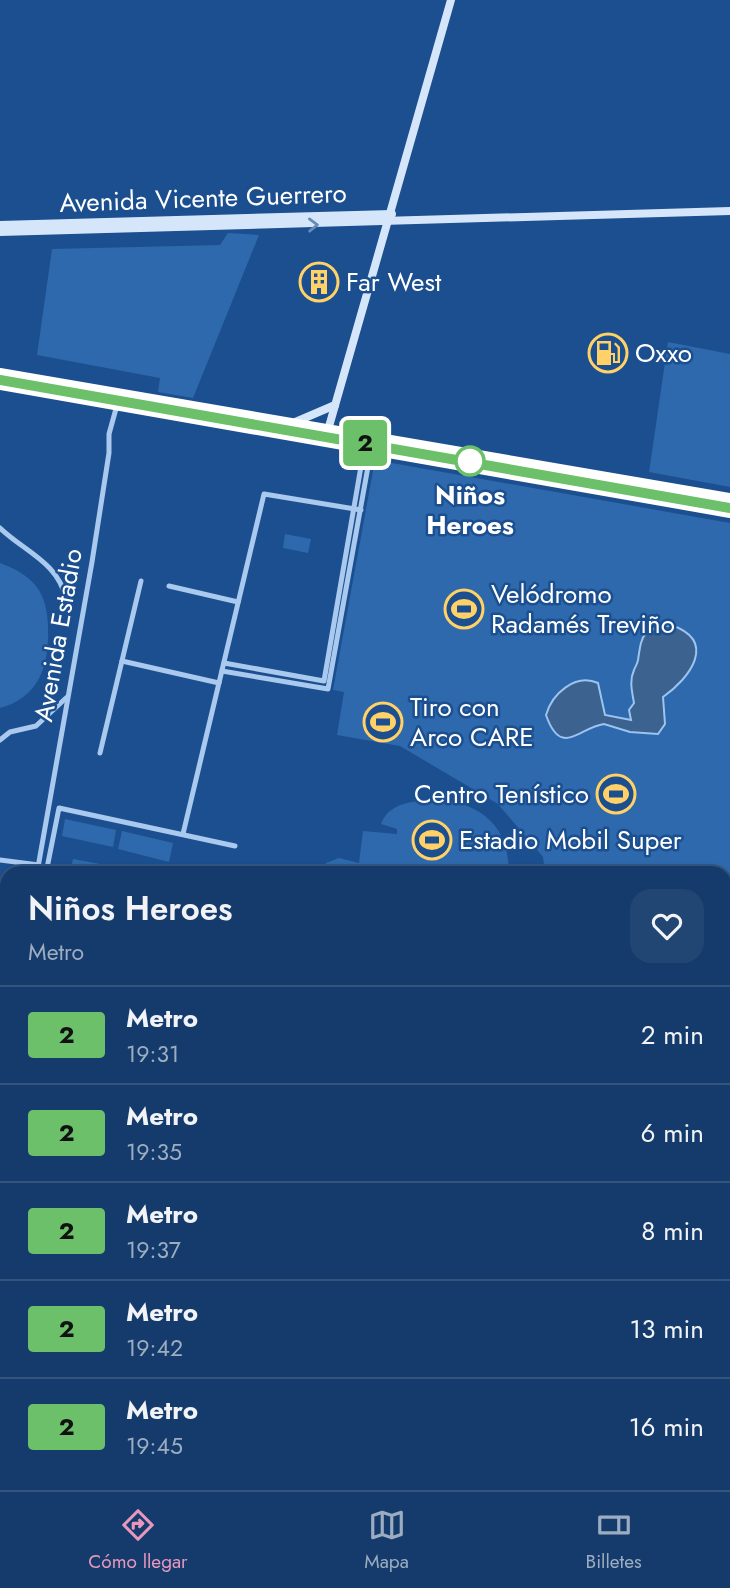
<!DOCTYPE html>
<html lang="es">
<meta charset="utf-8">
<style>
body{margin:0;font-family:Jost,sans-serif;background:#214673;color:#f1f3f6;height:100vh;display:flex;flex-direction:column;font-size:26px;white-space:nowrap}
*{box-sizing:border-box;margin:0}
p{font-size:23px;color:#9dadc1}
.icon{flex:none;width:38px;height:38px;fill:none;stroke:currentColor;stroke-width:2;stroke-linecap:round;stroke-linejoin:round}
.map{position:relative;flex:1;overflow:hidden}
.details{position:absolute;left:0px;top:866px;width:732px;height:625px;display:flex;flex-direction:column;background:#143b6b;border-radius:21px 21px 0 0;box-shadow:0 4px 10px #0003,0 0 0 2px #33557e}
.details>*{flex:none}
.badge{padding:0 14px;border-radius:5px;font-size:24px;line-height:46px}
.map>.badge{position:absolute;translate:-50% -50%;box-shadow:0 0 0 4px #fff}
.round{display:grid;place-items:center;flex:none;width:74px;height:74px;border-radius:21px;background:#214673}
.headline{display:flex;align-items:center;justify-content:space-between;height:119px;padding:0 28px}
h1{font-size:33px;font-weight:600;line-height:52px}
ul{padding:0;list-style:none}
li{display:flex;align-items:center;gap:21px;height:98px;padding:0 28px;border-top:2px solid #33557e}
li div{flex:1}
li b{display:block;font-size:26px}
li em{font-style:normal}
li .badge{min-width:77px;font-weight:700;text-align:center}
.tab-bar{display:flex;justify-content:space-around;align-items:center;height:98px;border-top:2px solid #33557e;background:#143b6b;font-size:19px;color:#9dadc1}
.tab-bar a{display:grid;justify-items:center;gap:4px}
.tab-bar .current{color:#e797bd}
.map>svg:first-child{display:block}
.green{fill:#2e69ad}
.water{fill:#3c6290;stroke:#9cc4f0;stroke-width:2}
.lines{fill:none;stroke-linecap:round;stroke-linejoin:round}
.street{stroke:#a9c9ee;stroke-width:5}
.secondary{stroke:#d6e6fa;stroke-width:8}
.highway{stroke:#fff;stroke-width:10}
.rail{stroke:#fff;stroke-width:2;stroke-dasharray:12 5;stroke-linecap:butt}
.oneway{stroke:#668bba}
.line-casing{stroke:#fff;stroke-width:16}
.line{stroke:#6bc069;stroke-width:10}
.stop-dot{fill:#fff;stroke:#6bc069;stroke-width:3.5}
.labels{text-anchor:middle;stroke-width:5;stroke-linejoin:round;paint-order:stroke}
.street-label{font-size:26px;fill:#fff;stroke:#1b4f8f}
.poi-label{font-size:26px;fill:#fff;stroke:#1b4f8f;text-anchor:start}
.stop-label{font-size:26px;font-weight:bold;fill:#fff;stroke:#1b4f8f}
</style>
<div class="map">
<svg width="730" height="1490" viewBox="0 0 730 1490">
<rect width="100%" height="100%" fill="#1b4f8f"/>
<g class="green">
<path d="M228,233L259,235L193,398L158,392L160,378L37,355L52,249L220,245Z"/>
<path d="M668,342L730,354V487L649,472Z"/>
<path d="M375,460L730,523V958L725,959L724,873H545L543,857L498,804L400,746L337,735L344,692L333,690Z"/>
<path d="M285,534L311,539L308,553L283,548Z"/>
<path d="M0,563C14,568 27,575 36,586C45,597 48,614 48,628C49,665 40,697 0,708Z"/>
<path d="M440,798C484,807 508,825 509,873H324L326,863L339,858L359,863L363,831L397,834V829L381,824C390,800 417,802 440,798Z"/>
<path d="M65,819L116,830L113,847L62,836Z"/>
<path d="M122,831L173,843L169,862L118,849Z"/>
<path d="M73,859L149,873H70Z"/>
</g>
<path class="water" d="M671,625C718,641 690,678 663,697L665,724L658,734L630,732L604,724C578,728 561,758 546,715C552,694 575,673 598,683L605,715L631,720L629,710L634,703C632,691 629,681 634,670C636,665 637,665 638,660C642,633 642,630 671,625Z"/>
<g class="lines">
<g class="street">
<path d="M0,528C25,552 58,562 66,599"/>
<path d="M169,586L238,602"/>
<path d="M122,661L219,683"/>
<path d="M224,663L324,681L364,449"/>
<path d="M222,671L328,689L371,450"/>
<path d="M0,740L10,732L36,726L66,698"/>
<path d="M100,753L141,581"/>
<path d="M183,834L264,494L361,510"/>
<path d="M0,860L39,865"/>
<path d="M37,873L92,562L109,453V434L117,405"/>
<path d="M46,873L59,808L235,846"/>
<path d="M0,955L7,956"/>
<path d="M0,1049L7,1028"/>
</g>
<g class="secondary">
<path d="M0,225L392,214"/>
<path d="M0,232L730,211"/>
<path d="M293,423L335,405"/>
<path d="M328,430L451,0"/>
</g>
<g class="highway">
<path d="M0,373L730,498"/>
<path d="M0,385L730,513"/>
<path d="M724,964H730"/>
<path d="M724,979H730"/>
<path d="M0,1073L7,1072"/>
<path d="M0,1084L7,1083"/>
</g>
<g class="rail">
<path d="M0,376L730,505"/>
<path d="M724,1043H730"/>
</g>
</g>
<defs><path id="oneway-chevron" d="M-2-3.5L2.5 0L-2 3.5" fill="none" stroke-width="1.6" stroke-linecap="round" stroke-linejoin="round" transform="scale(1.75)"/></defs>
<use class="oneway" href="#oneway-chevron" transform="translate(313 225) rotate(-1)"/>
<g class="lines">
<defs>
<path id="line" d="M0,380L730,508"/>
</defs>
<use href="#line" class="line-casing"/>
<use href="#line" class="line"/>
</g>
<defs>
<symbol id="building-ring" viewBox="-11 -11 22 22"><circle r="9.5" fill="#1b4f8f" stroke="#ffd166" stroke-width="1.5"/><path d="M-4-6H4V6H1V3H-1V6H-4ZM-2.5-4.3h1.7v1.8h-1.7ZM.8-4.3h1.7v1.8H.8ZM-2.5-1h1.7V.8h-1.7ZM.8-1h1.7V.8H.8Z" fill="#ffd166"/></symbol>
<symbol id="fuel-ring" viewBox="-11 -11 22 22"><circle r="9.5" fill="#1b4f8f" stroke="#ffd166" stroke-width="1.5"/><path d="M-5.5-6h7V0h2V4h1.3V-2.5L3-4.5l.8-.8L6-3V5H2.5V1h-1V6h-7ZM-4.2-4.7v3.2H.2V-4.7Z" fill="#ffd166"/></symbol>
<symbol id="stadium-ring" viewBox="-11 -11 22 22"><circle r="9.5" fill="#1b4f8f" stroke="#ffd166" stroke-width="1.5"/><path d="M0-5a6.5 5 0 1 0 0 10a6.5 5 0 1 0 0-10ZM-3.5-1.8h7v3.6h-7Z" fill="#ffd166"/></symbol>
</defs>
<g fill-rule="evenodd">
<use href="#building-ring" x="297" y="260" width="44" height="44"/>
<use href="#fuel-ring" x="586" y="331" width="44" height="44"/>
<use href="#stadium-ring" x="442" y="587" width="44" height="44"/>
<use href="#stadium-ring" x="361" y="700" width="44" height="44"/>
<use href="#stadium-ring" x="594" y="772" width="44" height="44"/>
<use href="#stadium-ring" x="410" y="818" width="44" height="44"/>
</g>
<circle class="stop-dot" cx="470" cy="461" r="14"/>
<g class="labels">
<g class="street-label">
<text transform="translate(203 198) rotate(-2)" y="9">Avenida Vicente Guerrero</text>
<text transform="translate(58 635) rotate(-80)" y="9">Avenida Estadio</text>
</g>
<g class="poi-label">
<text x="346" y="291">Far West</text>
<text x="635" y="362">Oxxo</text>
<text x="491" y="603">Velódromo<tspan x="491" dy="30">Radamés Treviño</tspan></text>
<text x="410" y="716">Tiro con<tspan x="410" dy="30">Arco CARE</tspan></text>
<text x="589" y="803" text-anchor="end">Centro Tenístico</text>
<text x="459" y="849">Estadio Mobil Super</text>
</g>
<g class="stop-label">
<text x="470" y="504">Niños<tspan x="470" dy="30">Heroes</tspan></text>
</g>
</g>
</svg>
<b class="badge" style="left:365px;top:443px;background:#6bc069;color:#111">2</b>
<section class="details">
<div class="headline"><div><h1>Niños Heroes</h1><p>Metro</p></div><a class="round"><svg class="icon" aria-label="heart" viewBox="0 0 24 24"><path d="M12 20l-8-8c-3-5 5-10 8-4 3-6 11-1 8 4z"/></svg></a></div>
<ul>
<li><span class="badge" style="background:#6bc069;color:#111">2</span><div><b>Metro</b><p>19:31</p></div><em>2 min</em></li>
<li><span class="badge" style="background:#6bc069;color:#111">2</span><div><b>Metro</b><p>19:35</p></div><em>6 min</em></li>
<li><span class="badge" style="background:#6bc069;color:#111">2</span><div><b>Metro</b><p>19:37</p></div><em>8 min</em></li>
<li><span class="badge" style="background:#6bc069;color:#111">2</span><div><b>Metro</b><p>19:42</p></div><em>13 min</em></li>
<li><span class="badge" style="background:#6bc069;color:#111">2</span><div><b>Metro</b><p>19:45</p></div><em>16 min</em></li>
</ul>
</section>
</div>
<nav class="tab-bar">
<a class="current"><svg class="icon" aria-label="directions" viewBox="0 0 24 24"><path d="M12 3l9 9-9 9-9-9zM9 14v-3h6M13 9l2 2-2 2"/></svg>Cómo llegar</a>
<a><svg class="icon" aria-label="map" viewBox="0 0 24 24"><path d="M3 6l6-2 6 2 6-2v14l-6 2-6-2-6 2zM9 4v14M15 6v14"/></svg>Mapa</a>
<a><svg class="icon" aria-label="tickets" viewBox="0 0 24 24"><path d="M3 7h18v10H3zM15 7v10"/></svg>Billetes</a>
</nav>
